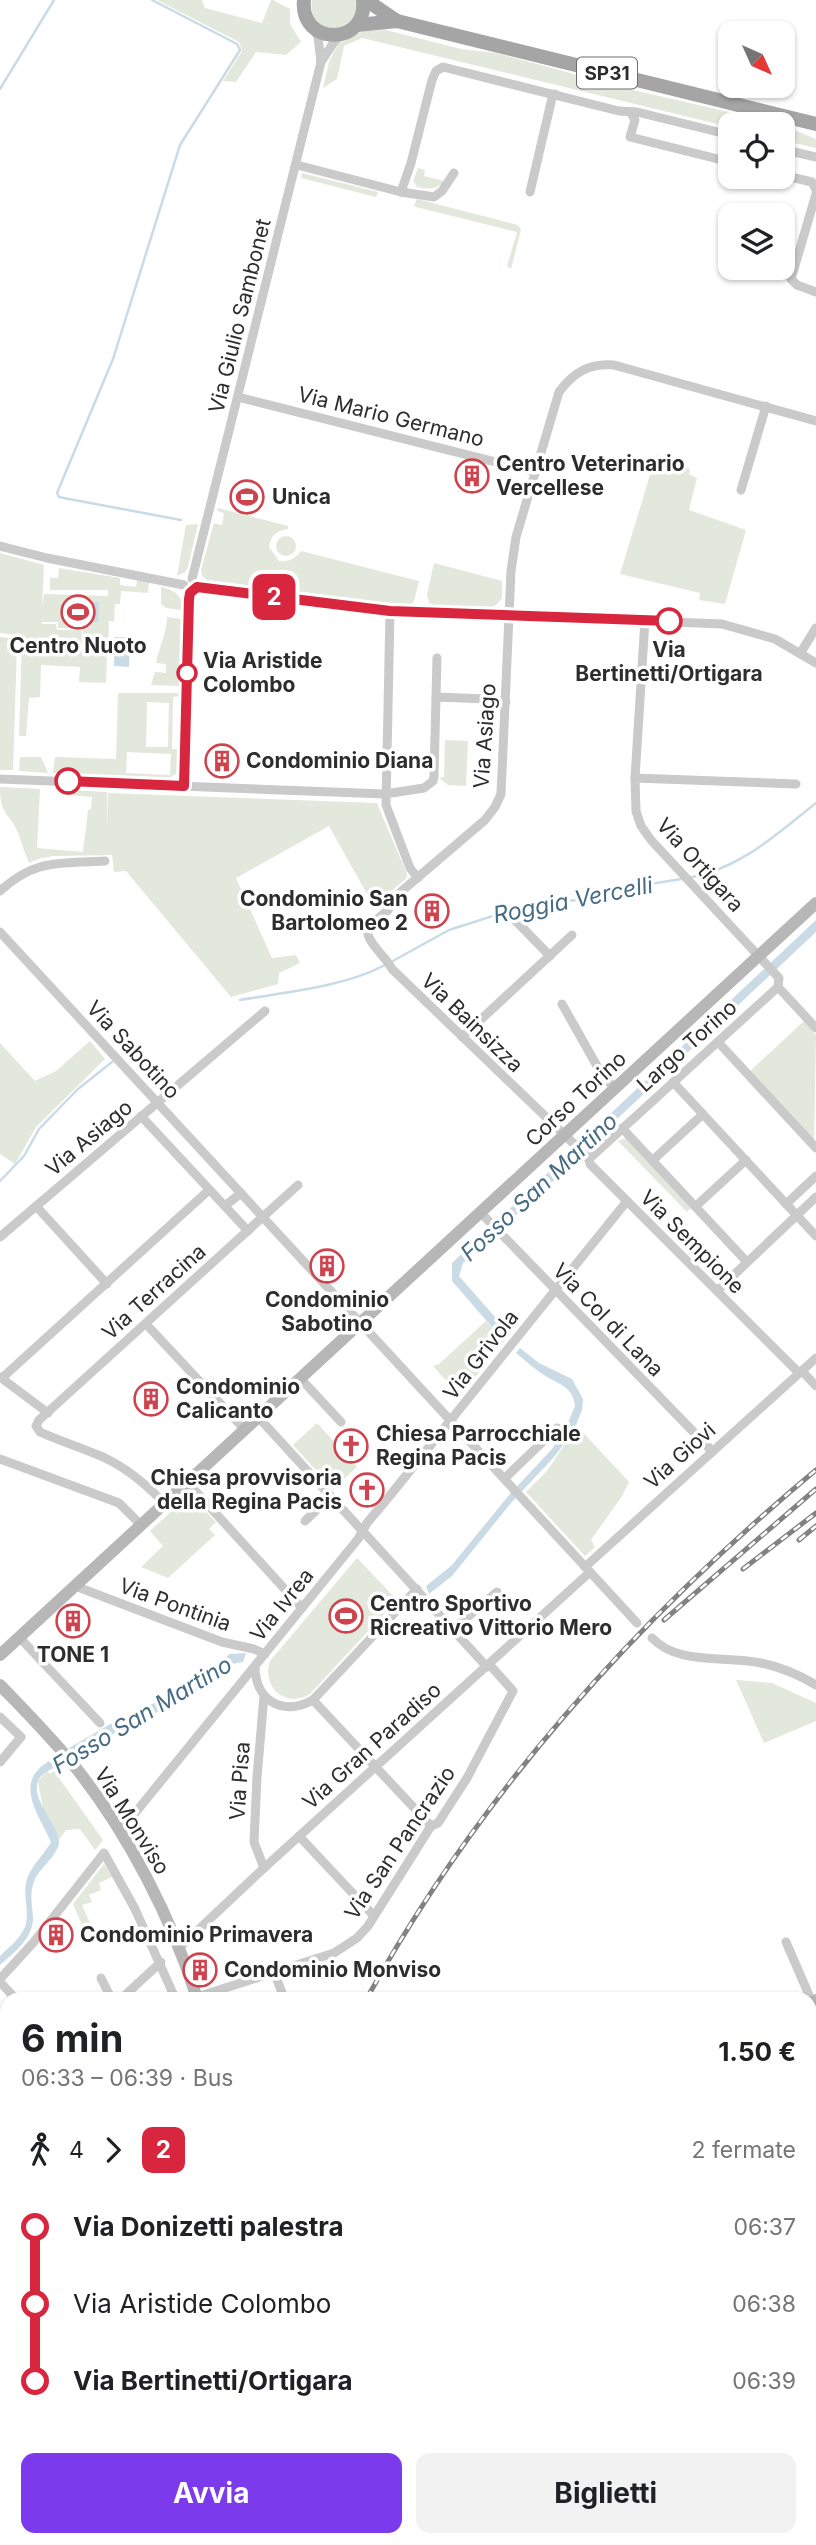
<!DOCTYPE html>
<html lang="it">
<meta charset="utf-8">
<style>
body{margin:0;font-family:Inter,sans-serif;background:#f2f2f2;color:#202124;height:100vh;display:flex;flex-direction:column;font-size:26px;white-space:nowrap}
*{box-sizing:border-box;margin:0}
p{font-size:23px;color:#757577}
.icon{flex:none;width:38px;height:38px;fill:none;stroke:currentColor;stroke-width:2;stroke-linecap:round;stroke-linejoin:round}
.map{position:relative;flex:1;overflow:hidden}
.details{position:absolute;left:0px;top:1992px;width:817px;height:555px;display:flex;flex-direction:column;background:#fff;border-radius:21px 21px 0 0;box-shadow:0 2px 5px #0004}
.details>*{flex:none}
.badge{padding:0 14px;border-radius:10px;font-size:24px;line-height:46px}
.needle{width:46px;rotate:135deg}
.controls{position:absolute;left:718px;top:21px;display:grid;gap:14px}
.controls a{display:grid;place-items:center;width:77px;height:77px;border-radius:14px;background:#fff;box-shadow:0 2px 5px #0004;font-size:35px}
.map>.badge{position:absolute;translate:-50% -50%;box-shadow:0 0 0 4px #fff}
.legs{display:flex;align-items:center;gap:10px;height:77px;padding:0 21px;font-size:23px}
.legs p{margin-inline-start:auto}
.overview{display:flex;align-items:center;justify-content:space-between;height:119px;padding:0 21px}
h1{font-size:38px;font-weight:700;line-height:52px}
.button{display:flex;gap:14px;margin-top:auto;padding:14px 21px}
.button a{flex:1;height:80px;border-radius:14px;background:#7c3aed;color:#fff;font-size:28px;font-weight:700;line-height:80px;text-align:center}
.button a+a{background:#f2f2f2;color:#202124}
ul{padding:0 21px;list-style:none}
li{display:flex;align-items:center;gap:24px;height:77px;font-size:26px}
li i{display:grid;place-items:center;width:10px;height:100%;margin:0 9px;background:currentColor}
li i::after{content:'';width:18px;height:18px;margin:-9px;border:5px solid;border-radius:50%;background:#fff}
li p{margin-inline-start:auto}
li:first-child i{background:linear-gradient(#0000 50%,currentColor 0)}
li:last-child i{background:linear-gradient(currentColor 50%,#0000 0)}
.map>svg:first-child{display:block}
.green{fill:#e3e8dc;fill-rule:evenodd}
.water{fill:#cadbe6}
.lines{fill:none;stroke-linecap:round;stroke-linejoin:round}
.stream{stroke:#cadbe6;stroke-width:2.5}
.street{stroke:#cacaca;stroke-width:9}
.secondary{stroke:#b7b7b7;stroke-width:12}
.primary{stroke:#a5a5a5;stroke-width:14}
.rail-casing{stroke:#828282;stroke-width:5}
.rail{stroke:#fff;stroke-width:2.5;stroke-dasharray:8;stroke-linecap:butt}
.line-1-casing{stroke:#fff;stroke-width:16}
.line-1{stroke:#d7263d;stroke-width:10}
.stop-1-dot{fill:#fff;stroke:#d7263d;stroke-width:3.5}
.labels{text-anchor:middle;stroke-width:7;stroke-linejoin:round;paint-order:stroke}
.shield{fill:#fff;stroke:#6c6c6c;stroke-width:2}
.shield-label{font-size:19px;font-weight:bold;fill:#2d2d2d}
.street-label{font-size:21px;fill:#2d2d2d;stroke:#fff}
.poi-label{font-size:21px;font-weight:bold;fill:#2d2d2d;stroke:#fff;text-anchor:start}
.stop-label{font-size:21px;font-weight:bold;fill:#2d2d2d;stroke:#fff}
.water-label{font-size:23px;font-style:italic;fill:#466b84;stroke:#fff}
</style>
<div class="map">
<svg width="816" height="2545" viewBox="0 0 816 2545">
<rect width="100%" height="100%" fill="#fff"/>
<g class="green">
<path d="M157,0H202L205,8L262,23L271,0H273L290,9V24L301,42L286,55L256,52L236,82L223,81L242,51L239,42Z"/>
<path d="M312,0H358L359,6L349,26C327,32 308,26 312,0Z"/>
<path d="M386,30L461,49L496,53L633,90L781,124H730V127L362,38L344,46L337,79L323,88L329,62L338,44L363,31Z"/>
<path d="M782,125L816,139V148L782,140Z"/>
<path d="M418,168L425,170L424,176L444,181L448,176C440,189 431,190 417,187L413,181Z"/>
<path d="M302,173L378,192L376,197L301,178Z"/>
<path d="M417,199L518,225L521,230L511,269L507,266L517,232L416,207L414,205Z"/>
<path d="M656,455L690,469L689,474L697,478L689,510L746,530L725,604L699,600L700,593L620,574Z"/>
<path d="M218,508L288,526V529C276,531 271,535 269,547L279,561C289,562 295,559 301,551L419,581L414,601L412,604L390,603L207,580L202,576L201,570L214,523L222,525L224,513L217,511Z"/>
<path d="M198,524L188,567L185,572L177,576L186,525Z"/>
<circle cx="286" cy="546" r="10"/>
<path d="M0,553L44,565L42,607L44,594L108,596V590H50V578H58L59,568L120,578V585L136,587L137,580L149,582L148,593L121,591L120,604H115L114,621H109L108,649H82L83,628H58V622H42V624H56L57,630H82L81,651H107L106,683L79,682L80,667L41,665L40,697L29,698L26,736H19L22,638L19,635L0,633Z"/>
<path d="M434,563L502,581V598L495,606L488,608L433,605L429,603L427,595Z"/>
<path d="M161,587C174,590 183,595 182,610L166,608L161,604Z"/>
<path d="M167,617L182,619L181,686L151,685L155,672L166,673V664L156,663C159,647 167,633 167,617Z"/>
<path d="M0,637L11,638L17,645L13,770H0Z"/>
<path d="M118,693H182V696L173,697L172,749H180L176,774L169,778L53,773L55,757L116,759ZM147,702L169,703L168,747H146ZM127,752L171,754L170,775L126,773Z"/>
<path d="M445,740L468,741L466,786L448,785L439,778L444,777Z"/>
<path d="M20,757H41L48,773L19,771Z"/>
<path d="M0,787L40,789L37,848L83,852L88,810L91,809L92,797L68,795V790L107,792V828L108,793L377,803L407,874L406,879L379,901L378,909L374,902L372,903L329,826L236,878L272,958L296,955L300,963L279,973L278,984L231,997L126,871L114,872L112,855L54,856L41,858L29,863C25,853 22,845 19,835C11,813 0,818 0,787Z"/>
<path d="M804,1021L816,1035L814,1141L750,1071Z"/>
<path d="M90,1041L105,1059L36,1127L15,1164L0,1154V1043L35,1081L56,1071Z"/>
<path d="M626,1138L691,1208L687,1212L618,1141Z"/>
<path d="M486,1321L504,1341L460,1396L433,1366L439,1364Z"/>
<path d="M317,1423L357,1467L333,1489L293,1445Z"/>
<path d="M577,1426L629,1482L622,1496L591,1540L595,1547L585,1556L526,1492L547,1471Z"/>
<path d="M187,1497L192,1498L216,1522L209,1529L215,1535L168,1578L141,1567L163,1546L150,1531Z"/>
<path d="M357,1558L397,1600L310,1694C286,1709 261,1687 270,1661Z"/>
<path d="M736,1680L772,1683L816,1703V1721L764,1743Z"/>
<path d="M47,1771L50,1774L54,1771L103,1840L95,1850L80,1829L66,1830L59,1840L43,1809L38,1781Z"/>
<path d="M104,1864L112,1877L99,1883L101,1890L89,1895L92,1902L82,1905L90,1923L83,1927L73,1904Z"/>
<path d="M816,2061V2206L810,2209V2063Z"/>
</g>
<g class="water">
<path d="M69,601L99,602L98,622H68Z"/>
<path d="M115,637H130L129,667L114,666Z"/>
<path d="M816,920V932L584,1150L582,1155L463,1263L459,1276L510,1334L504,1341L452,1281V1263Z"/>
<path d="M520,1348L539,1363L572,1379L583,1399L582,1410L573,1432L554,1457L511,1503L452,1576L429,1594L426,1586L452,1565L509,1495L552,1449L565,1430L575,1406C573,1386 559,1385 544,1375C534,1369 525,1360 516,1353Z"/>
<path d="M246,1653L243,1662L231,1664L186,1699L126,1726L76,1757L69,1748L119,1719L181,1691L230,1654Z"/>
<path d="M49,1761L54,1768C12,1785 60,1821 59,1843C57,1856 40,1868 35,1879C29,1893 32,1903 33,1917C34,1937 14,1953 0,1965V1956C9,1947 20,1939 25,1927C31,1911 20,1892 29,1874C35,1862 45,1853 51,1842C38,1813 13,1783 49,1761Z"/>
</g>
<g class="lines">
<g class="stream">
<path d="M152,0L237,44L240,50L180,145L113,359L57,493L59,497L69,499L181,520"/>
<path d="M0,89L54,0"/>
<path d="M688,878C740,869 777,834 816,803"/>
<path d="M391,962L449,930L518,908L576,900L608,891L681,879"/>
<path d="M240,1000C286,992 344,987 385,965"/>
<path d="M0,1181L24,1156L39,1129L78,1089L112,1062"/>
<path d="M50,1765L63,1758"/>
<path d="M810,2214L816,2211"/>
<path d="M242,2539L246,2545"/>
<path d="M377,2545L382,2539"/>
</g>
<g class="street">
<path d="M314,30L318,37L321,62"/>
<path d="M631,113L635,120L630,137L730,162"/>
<path d="M782,149L816,157"/>
<path d="M297,165L401,192L434,197L442,191L454,173"/>
<path d="M782,175L812,182L816,190"/>
<path d="M401,192L411,163L432,80L436,71L443,67L619,111L637,112L730,135"/>
<path d="M530,192L552,98L555,94"/>
<path d="M816,194L791,279L797,285L816,292"/>
<path d="M238,397L535,472"/>
<path d="M741,490L766,406"/>
<path d="M0,546L47,558L184,585"/>
<path d="M192,579L321,62L334,42L341,35"/>
<path d="M197,587L390,611L722,624L775,639L816,663"/>
<path d="M390,611L386,805L410,868L418,878"/>
<path d="M645,620L635,778L636,811L641,826L651,840L779,978L778,987L816,1028"/>
<path d="M801,652L816,628"/>
<path d="M436,697L488,699L506,702"/>
<path d="M635,778L796,784"/>
<path d="M0,779L385,794L424,788L433,781L434,776L437,658"/>
<path d="M184,786L190,593"/>
<path d="M0,891C36,858 60,864 105,861"/>
<path d="M513,918L550,956"/>
<path d="M0,932L637,1623"/>
<path d="M562,1004L601,1073L615,1089"/>
<path d="M462,1037L572,935"/>
<path d="M718,1042L816,1148"/>
<path d="M673,1082L816,1236"/>
<path d="M141,1116L248,1231"/>
<path d="M622,1128L747,1262"/>
<path d="M589,1159L778,987"/>
<path d="M653,1160L703,1114"/>
<path d="M786,1204L816,1176"/>
<path d="M36,1206L107,1284"/>
<path d="M225,1206L241,1193"/>
<path d="M696,1206L746,1160"/>
<path d="M481,1213L712,1451"/>
<path d="M0,1237L265,1011"/>
<path d="M717,1291L816,1197"/>
<path d="M146,1324L245,1430"/>
<path d="M802,1371L816,1386"/>
<path d="M799,1373L590,1164L589,1159L571,1141L392,969C385,955 367,944 367,928L388,910L396,896L485,820L495,807L501,794L511,571L516,537L559,392C574,372 589,363 614,365L816,421"/>
<path d="M0,1377L48,1413"/>
<path d="M2,1378L209,1190"/>
<path d="M301,1379L341,1422"/>
<path d="M259,1418L487,1667"/>
<path d="M0,1459L119,1503L141,1525"/>
<path d="M505,1478L557,1428"/>
<path d="M188,1483L302,1608"/>
<path d="M165,1504C147,1485 127,1468 103,1457C82,1448 60,1441 40,1432L36,1426L39,1420L298,1185"/>
<path d="M305,1521L331,1496"/>
<path d="M585,1567L816,1358"/>
<path d="M75,1586L222,1642L254,1649L265,1654"/>
<path d="M453,1629L497,1592"/>
<path d="M19,1637L100,1723"/>
<path d="M652,1638C679,1666 724,1655 761,1663C780,1667 799,1675 816,1685"/>
<path d="M255,1666C255,1700 282,1717 313,1700L417,1589"/>
<path d="M313,1700L431,1826"/>
<path d="M0,1717L21,1737L0,1762"/>
<path d="M118,1830L131,1818L358,1539L367,1523L392,1493L627,1201"/>
<path d="M299,1836L374,1916"/>
<path d="M264,1868L254,1842L257,1777L264,1696"/>
<path d="M786,1942L812,2002"/>
<path d="M179,1948L264,1868L590,1572"/>
<path d="M274,1972L284,1998"/>
<path d="M101,1978L111,1998"/>
<path d="M0,1979L33,1943L104,1853L135,1909L175,1998"/>
<path d="M0,1982L15,1998"/>
<path d="M197,1997L334,1953L357,1938L368,1926L431,1826L438,1823L467,1778L513,1691L489,1664"/>
<path d="M122,1998L161,1962"/>
<path d="M0,2190L7,2171"/>
<path d="M810,2284L816,2281"/>
<path d="M810,2352L812,2355"/>
<path d="M0,2434L7,2440"/>
<path d="M223,2539L225,2545"/>
<path d="M0,2544L1,2545"/>
<path d="M533,2545L538,2539"/>
</g>
<g class="secondary">
<path d="M0,1655L816,903"/>
<path d="M0,1685C26,1712 53,1739 76,1768C129,1835 171,1917 197,1998"/>
<path d="M810,2003L816,2000"/>
<path d="M0,2193L7,2195"/>
<path d="M810,2476L816,2478"/>
<path d="M24,2545L26,2539"/>
<path d="M726,2545L729,2539"/>
</g>
<g class="primary">
<path d="M304,0C299,46 368,47 363,0"/>
<path d="M366,0L397,21"/>
<path d="M357,25L397,21L816,124"/>
</g>
<defs>
<g id="rail">
<path d="M799,1540L816,1526"/>
<path d="M743,1569L816,1513"/>
<path d="M664,1620L816,1489"/>
<path d="M367,1998C481,1792 636,1620 816,1470"/>
<path d="M169,2545L170,2539"/>
</g>
</defs>
<use href="#rail" class="rail-casing"/>
<use href="#rail" class="rail"/>
</g>
<g class="lines">
<defs>
<path id="line-1" d="M68,781L184,786L189,599L190,593L197,587L390,611L669,621"/>
</defs>
<use href="#line-1" class="line-1-casing"/>
<use href="#line-1" class="line-1"/>
</g>
<defs>
<symbol id="building-ring" viewBox="-11 -11 22 22"><circle r="9.5" fill="#fff" stroke="#ce444e" stroke-width="1.5"/><path d="M-4-6H4V6H1V3H-1V6H-4ZM-2.5-4.3h1.7v1.8h-1.7ZM.8-4.3h1.7v1.8H.8ZM-2.5-1h1.7V.8h-1.7ZM.8-1h1.7V.8H.8Z" fill="#ce444e"/></symbol>
<symbol id="stadium-ring" viewBox="-11 -11 22 22"><circle r="9.5" fill="#fff" stroke="#ce444e" stroke-width="1.5"/><path d="M0-5a6.5 5 0 1 0 0 10a6.5 5 0 1 0 0-10ZM-3.5-1.8h7v3.6h-7Z" fill="#ce444e"/></symbol>
<symbol id="church-ring" viewBox="-11 -11 22 22"><circle r="9.5" fill="#fff" stroke="#ce444e" stroke-width="1.5"/><path d="M-1.2-6h2.4v3.5h3.3v2.4h-3.3V6h-2.4V-.1h-3.3v-2.4h3.3Z" fill="#ce444e"/></symbol>
</defs>
<g fill-rule="evenodd">
<use href="#building-ring" x="453" y="457" width="38" height="38"/>
<use href="#stadium-ring" x="228" y="478" width="38" height="38"/>
<use href="#stadium-ring" x="59" y="593" width="38" height="38"/>
<use href="#building-ring" x="203" y="742" width="38" height="38"/>
<use href="#building-ring" x="413" y="892" width="38" height="38"/>
<use href="#building-ring" x="308" y="1247" width="38" height="38"/>
<use href="#building-ring" x="132" y="1380" width="38" height="38"/>
<use href="#church-ring" x="332" y="1427" width="38" height="38"/>
<use href="#church-ring" x="348" y="1471" width="38" height="38"/>
<use href="#stadium-ring" x="327" y="1597" width="38" height="38"/>
<use href="#building-ring" x="54" y="1602" width="38" height="38"/>
<use href="#building-ring" x="37" y="1916" width="38" height="38"/>
<use href="#building-ring" x="181" y="1951" width="38" height="38"/>
</g>
<g class="stop-1-dot">
<circle cx="669" cy="621" r="12"/>
<circle cx="187" cy="673" r="9"/>
<circle cx="68" cy="781" r="12"/>
</g>
<g class="labels">
<rect class="shield" x="577" y="57.5" width="60" height="31" rx="5"/>
<g class="shield-label">
<text x="607" y="80">SP31</text>
</g>
<g class="street-label">
<text transform="translate(240 316) rotate(-76)" y="7">Via Giulio Sambonet</text>
<text transform="translate(391 417) rotate(14)" y="7">Via Mario Germano</text>
<text transform="translate(485 736) rotate(-86)" y="7">Via Asiago</text>
<text transform="translate(700 865) rotate(48)" y="7">Via Ortigara</text>
<text transform="translate(472 1023) rotate(44)" y="7">Via Bainsizza</text>
<text transform="translate(687 1046) rotate(-42)" y="7">Largo Torino</text>
<text transform="translate(133 1050) rotate(47)" y="7">Via Sabotino</text>
<text transform="translate(576 1099) rotate(-43)" y="7">Corso Torino</text>
<text transform="translate(89 1138) rotate(-40)" y="7">Via Asiago</text>
<text transform="translate(692 1242) rotate(45)" y="7">Via Sempione</text>
<text transform="translate(154 1292) rotate(-42)" y="7">Via Terracina</text>
<text transform="translate(608 1320) rotate(46)" y="7">Via Col di Lana</text>
<text transform="translate(481 1355) rotate(-52)" y="7">Via Grivola</text>
<text transform="translate(680 1456) rotate(-42)" y="7">Via Giovi</text>
<text transform="translate(175 1605) rotate(20)" y="7">Via Pontinia</text>
<text transform="translate(282 1605) rotate(-51)" y="7">Via Ivrea</text>
<text transform="translate(372 1746) rotate(-42)" y="7">Via Gran Paradiso</text>
<text transform="translate(240 1781) rotate(-86)" y="7">Via Pisa</text>
<text transform="translate(132 1821) rotate(58)" y="7">Via Monviso</text>
<text transform="translate(400 1843) rotate(-56)" y="7">Via San Pancrazio</text>
</g>
<g class="poi-label">
<text x="496" y="471">Centro Veterinario<tspan x="496" dy="24">Vercellese</tspan></text>
<text x="272" y="504">Unica</text>
<text x="78" y="653" text-anchor="middle">Centro Nuoto</text>
<text x="246" y="768">Condominio Diana</text>
<text x="408" y="906" text-anchor="end">Condominio San<tspan x="408" dy="24">Bartolomeo 2</tspan></text>
<text x="327" y="1307" text-anchor="middle">Condominio<tspan x="327" dy="24">Sabotino</tspan></text>
<text x="176" y="1394">Condominio<tspan x="176" dy="24">Calicanto</tspan></text>
<text x="376" y="1441">Chiesa Parrocchiale<tspan x="376" dy="24">Regina Pacis</tspan></text>
<text x="342" y="1485" text-anchor="end">Chiesa provvisoria<tspan x="342" dy="24">della Regina Pacis</tspan></text>
<text x="370" y="1611">Centro Sportivo<tspan x="370" dy="24">Ricreativo Vittorio Mero</tspan></text>
<text x="73" y="1662" text-anchor="middle">TONE 1</text>
<text x="80" y="1942">Condominio Primavera</text>
<text x="224" y="1977">Condominio Monviso</text>
</g>
<g class="stop-label">
<text x="669" y="657">Via<tspan x="669" dy="24">Bertinetti/Ortigara</tspan></text>
<text x="203" y="668" text-anchor="start">Via Aristide<tspan x="203" dy="24">Colombo</tspan></text>
</g>
<g class="water-label">
<text transform="translate(573 900) rotate(-11)" y="8">Roggia Vercelli</text>
<text transform="translate(539 1187) rotate(-43)" y="8">Fosso San Martino</text>
<text transform="translate(142 1715) rotate(-31)" y="8">Fosso San Martino</text>
</g>
</g>
</svg>
<div class="controls">
<a><svg class="needle" viewBox="-14 -14 28 28"><path d="M0-13l5 13h-10z" fill="#e53935"/><path d="M0 13l5-13h-10z" fill="#757577"/></svg></a>
<a><svg class="icon" aria-label="locate" viewBox="0 0 24 24"><circle cx="12" cy="12" r="6"/><path d="M12 2v4M12 18v4M2 12h4M18 12h4"/></svg></a>
<a><svg class="icon" aria-label="layers" viewBox="0 0 24 24"><path d="M12 4l9 5-9 5-9-5zM3 14l9 5 9-5"/></svg></a>
</div>
<b class="badge" style="left:274px;top:597px;background:#d7263d;color:#fff">2</b>
<section class="details">
<div class="overview"><div><h1>6 min</h1><p>06:33 – 06:39 · Bus</p></div><b>1.50 €</b></div>
<div class="legs"><svg class="icon" aria-label="walk" viewBox="0 0 24 24"><circle cx="13" cy="4" r="2"/><path d="M13 8l-2 6 4 7M11 14l-3 7M7 12l3-4h3l4 4"/></svg>4<svg class="icon" aria-label="forward" viewBox="0 0 24 24"><path d="M9 5l7 7-7 7"/></svg><b class="badge" style="background:#d7263d;color:#fff">2</b><p>2 fermate</p></div>
<ul>
<li><i style="color:#d7263d"></i><b>Via Donizetti palestra</b><p>06:37</p></li>
<li><i style="color:#d7263d"></i><span>Via Aristide Colombo</span><p>06:38</p></li>
<li><i style="color:#d7263d"></i><b>Via Bertinetti/Ortigara</b><p>06:39</p></li>
</ul>
<div class="button"><a>Avvia</a><a>Biglietti</a></div>
</section>
</div>
